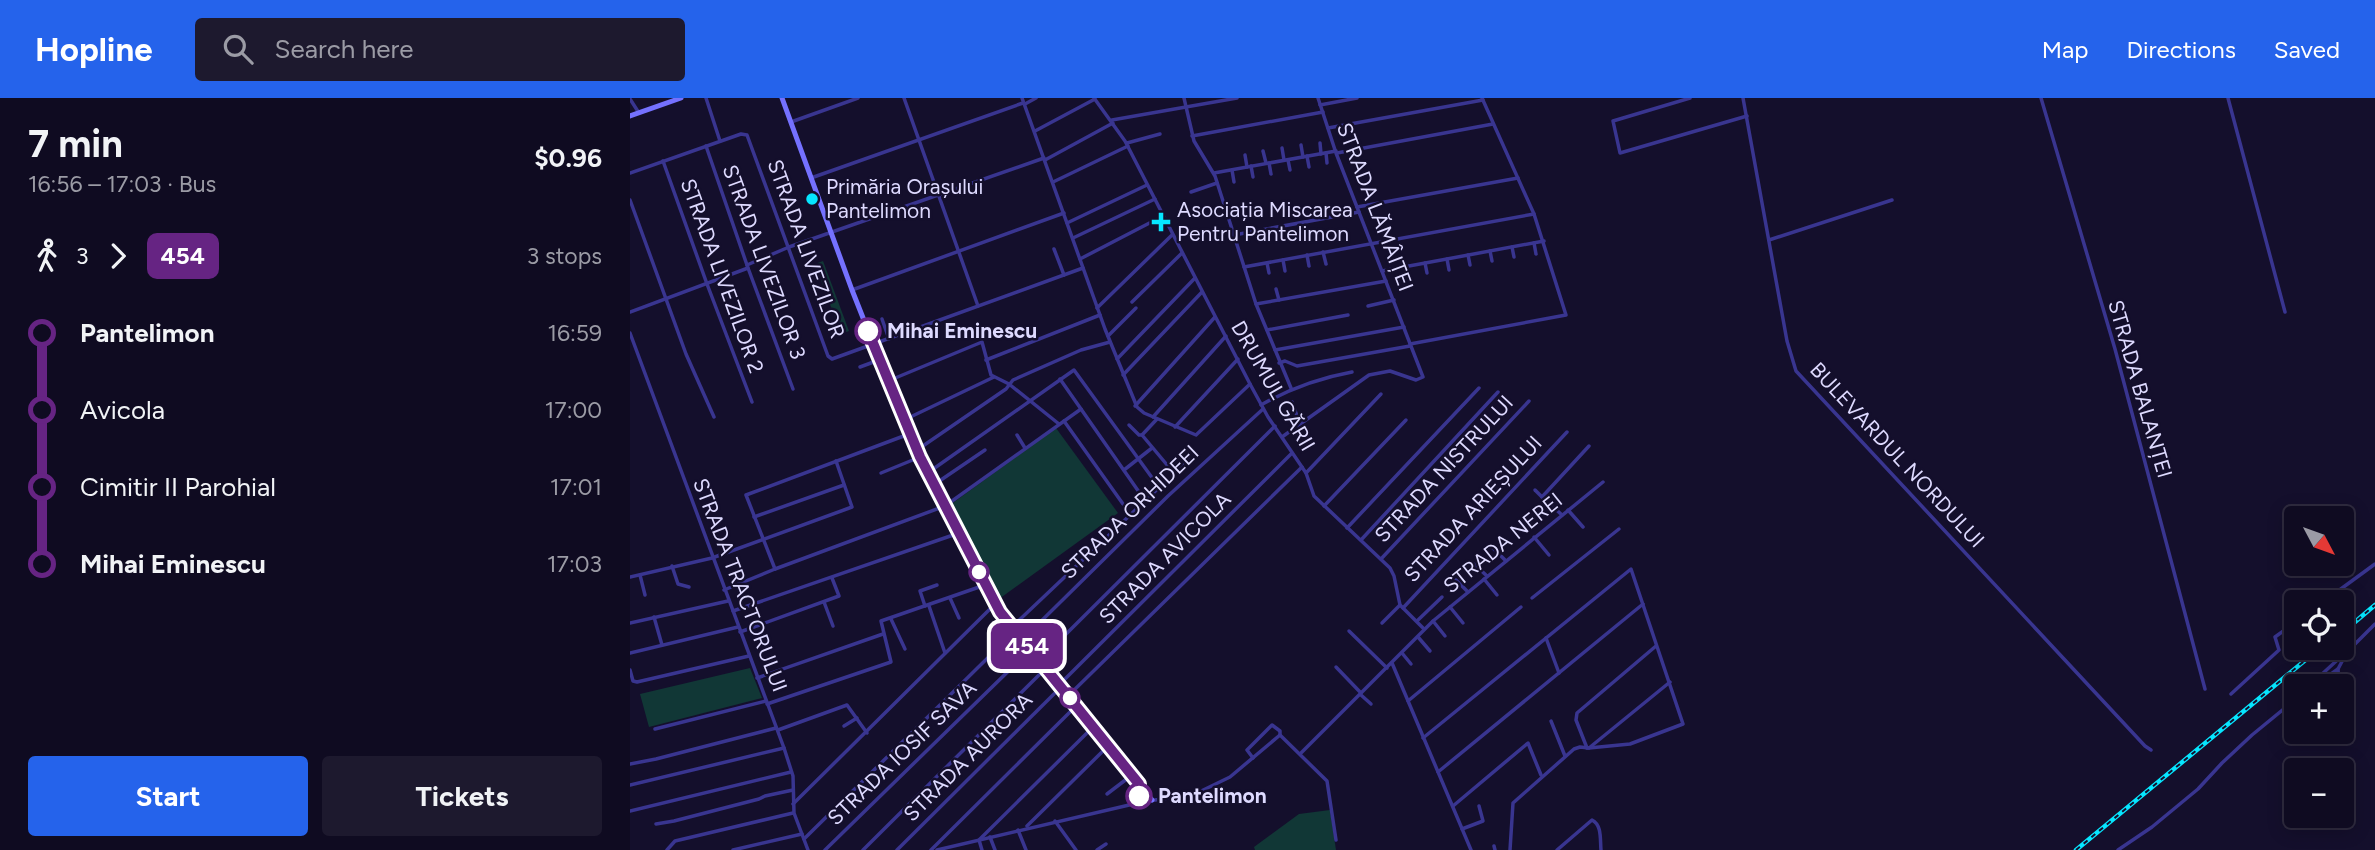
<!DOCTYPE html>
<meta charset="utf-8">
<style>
body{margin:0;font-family:Figtree,sans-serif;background:#1d192e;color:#f1f3f6;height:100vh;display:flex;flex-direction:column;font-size:26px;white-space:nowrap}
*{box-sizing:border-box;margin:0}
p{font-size:23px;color:#9b9ba5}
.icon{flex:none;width:38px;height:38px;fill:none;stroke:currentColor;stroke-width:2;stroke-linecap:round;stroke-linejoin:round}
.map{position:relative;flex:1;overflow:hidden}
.side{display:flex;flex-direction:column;background:#0f0b21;width:630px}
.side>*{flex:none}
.badge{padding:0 14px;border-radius:10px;font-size:24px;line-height:46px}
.needle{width:46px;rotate:131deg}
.buttons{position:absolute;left:1654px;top:408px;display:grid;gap:14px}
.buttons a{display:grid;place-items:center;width:70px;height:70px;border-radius:7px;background:#0f0b21;box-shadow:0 4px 18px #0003,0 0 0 2px #2f2b3f;font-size:35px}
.map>.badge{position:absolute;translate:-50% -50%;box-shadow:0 0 0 4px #fff}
.legs{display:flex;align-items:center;gap:10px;height:77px;padding:0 28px;font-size:23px}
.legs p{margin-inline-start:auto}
.summary{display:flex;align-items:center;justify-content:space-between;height:119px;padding:0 28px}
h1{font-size:38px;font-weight:700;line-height:52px}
.action{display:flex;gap:14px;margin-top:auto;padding:14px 28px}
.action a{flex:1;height:80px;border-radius:7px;background:#2563eb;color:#fff;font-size:28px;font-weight:700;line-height:80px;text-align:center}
.action a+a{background:#1d192e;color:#f1f3f6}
ul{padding:0 28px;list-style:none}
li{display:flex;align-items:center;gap:24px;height:77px;font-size:26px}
li i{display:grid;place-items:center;width:10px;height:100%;margin:0 9px;background:currentColor}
li i::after{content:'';width:18px;height:18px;margin:-9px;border:5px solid;border-radius:50%;background:#0f0b21}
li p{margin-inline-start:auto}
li:first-child i{background:linear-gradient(#0000 50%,currentColor 0)}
li:last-child i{background:linear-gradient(currentColor 50%,#0000 0)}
header{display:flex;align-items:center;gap:42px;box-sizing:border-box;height:98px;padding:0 35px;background:#2563eb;color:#fff}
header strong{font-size:33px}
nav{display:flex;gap:38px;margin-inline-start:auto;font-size:24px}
.search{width:490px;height:63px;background:#1d192e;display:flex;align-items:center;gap:18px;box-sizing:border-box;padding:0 24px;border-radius:7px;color:#9b9ba5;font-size:26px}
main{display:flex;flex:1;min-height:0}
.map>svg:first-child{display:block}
.green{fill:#113736}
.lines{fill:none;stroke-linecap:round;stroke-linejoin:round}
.street{stroke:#393590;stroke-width:3.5}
.secondary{stroke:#7571ff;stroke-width:5}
.rail-casing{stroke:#06e6ff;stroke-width:4.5}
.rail{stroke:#140f2c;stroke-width:2;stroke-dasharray:5;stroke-linecap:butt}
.line-1-casing{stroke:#fff;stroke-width:16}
.line-1{stroke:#662483;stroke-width:10}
.poi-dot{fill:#06e6ff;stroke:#140f2c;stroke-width:2.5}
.stop-1-dot{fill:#fff;stroke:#662483;stroke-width:3.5}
.labels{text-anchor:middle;stroke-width:5;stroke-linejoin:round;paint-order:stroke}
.poi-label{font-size:21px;fill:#dedaff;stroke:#140f2c;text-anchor:start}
.street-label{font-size:21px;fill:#dedaff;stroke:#140f2c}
.stop-label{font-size:21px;font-weight:bold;fill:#dedaff;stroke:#140f2c;text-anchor:start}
</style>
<header>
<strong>Hopline</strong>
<div class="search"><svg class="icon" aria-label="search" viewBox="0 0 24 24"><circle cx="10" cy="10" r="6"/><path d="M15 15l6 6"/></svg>Search here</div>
<nav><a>Map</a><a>Directions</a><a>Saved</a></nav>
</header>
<main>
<section class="side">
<div class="summary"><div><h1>7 min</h1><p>16:56 – 17:03 · Bus</p></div><b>$0.96</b></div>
<div class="legs"><svg class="icon" aria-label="walk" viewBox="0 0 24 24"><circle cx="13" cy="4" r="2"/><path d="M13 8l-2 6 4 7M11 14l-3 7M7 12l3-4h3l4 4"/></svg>3<svg class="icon" aria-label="forward" viewBox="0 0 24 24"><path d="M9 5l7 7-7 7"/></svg><b class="badge" style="background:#662483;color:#fff">454</b><p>3 stops</p></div>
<ul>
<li><i style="color:#662483"></i><b>Pantelimon</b><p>16:59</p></li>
<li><i style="color:#662483"></i><span>Avicola</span><p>17:00</p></li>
<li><i style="color:#662483"></i><span>Cimitir II Parohial</span><p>17:01</p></li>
<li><i style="color:#662483"></i><b>Mihai Eminescu</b><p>17:03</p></li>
</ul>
<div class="action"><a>Start</a><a>Tickets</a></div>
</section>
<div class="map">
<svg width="1745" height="752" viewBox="0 0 1745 752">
<rect width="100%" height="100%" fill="#140f2c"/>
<g class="green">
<path d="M193,163L219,233L211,236L185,166Z"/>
<path d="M426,330L488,415L369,501L320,407Z"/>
<path d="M120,570L132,600L19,629L10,596Z"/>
<path d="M700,712L706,752H625L624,749L669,716Z"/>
</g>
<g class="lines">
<g class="street">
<path d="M76,0L90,43"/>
<path d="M274,0L348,208"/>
<path d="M392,0L475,231L507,309L514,315L566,337L620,286"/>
<path d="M464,0L495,43L620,286L638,319L676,375L684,398L760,470L764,478L770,507L794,531"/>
<path d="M554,0L564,43L585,78L626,206L661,290"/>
<path d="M1060,0L983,23L990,55L1117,18"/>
<path d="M1113,0L1157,243L1166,273L1515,648L1521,652"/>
<path d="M1411,0L1485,251L1575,591"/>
<path d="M1598,0L1655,214"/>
<path d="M0,1L9,15"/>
<path d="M395,6L406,0"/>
<path d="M690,7L727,0"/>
<path d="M482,22L607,0"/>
<path d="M161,24L228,0"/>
<path d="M698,30L853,2"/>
<path d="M405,33L465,1"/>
<path d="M562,38L693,14"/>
<path d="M497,45L530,36"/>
<path d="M690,45L691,56"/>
<path d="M671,47L673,59"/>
<path d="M76,48L118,170L163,291"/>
<path d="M652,50L654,62"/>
<path d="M633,53L636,65"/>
<path d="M696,55L697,65"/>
<path d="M707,55L863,26"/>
<path d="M615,57L617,69"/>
<path d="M677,58L679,69"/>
<path d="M415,62L483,25"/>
<path d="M658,62L660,72"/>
<path d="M33,63L77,186L122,304"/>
<path d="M639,65L641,76"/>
<path d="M621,68L623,79"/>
<path d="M602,72L604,84"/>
<path d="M0,75L111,36L117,37L198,258L202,261L453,170"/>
<path d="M584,75L706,53"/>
<path d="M181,80L393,5"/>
<path d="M423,84L498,48"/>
<path d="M561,94L587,85"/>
<path d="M0,102L56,256L84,319"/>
<path d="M727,109L888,80"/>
<path d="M437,125L517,87"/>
<path d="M604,137L729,114"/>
<path d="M443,140L525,101"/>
<path d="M1139,142L1262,102"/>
<path d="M904,145L906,156"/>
<path d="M882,149L884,159"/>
<path d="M424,151L434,177"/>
<path d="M860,153L862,163"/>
<path d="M693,154L696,166"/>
<path d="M677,157L679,168"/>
<path d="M838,157L840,167"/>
<path d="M450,161L533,118"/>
<path d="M817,161L819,172"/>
<path d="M653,162L655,173"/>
<path d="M637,165L639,175"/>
<path d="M795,165L797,175"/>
<path d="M117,167L159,149L414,60"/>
<path d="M614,169L904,116"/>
<path d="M752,173L914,143"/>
<path d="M646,191L649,202"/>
<path d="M222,192L434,115"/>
<path d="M502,204L552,155"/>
<path d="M626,206L756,183"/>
<path d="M738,208L764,202"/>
<path d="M467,210L542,137"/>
<path d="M0,214L118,170"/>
<path d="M252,221L259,241"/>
<path d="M637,232L718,217"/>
<path d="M0,235L154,650L163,678L164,715L178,752"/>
<path d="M478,238L506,210"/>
<path d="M780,246L936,217L904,116L852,0"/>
<path d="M645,252L774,229"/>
<path d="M487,261L565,180"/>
<path d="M356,262L470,217"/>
<path d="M649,265L655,263L667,268L780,248"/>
<path d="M230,269L249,262"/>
<path d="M493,277L572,194"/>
<path d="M430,281L509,394"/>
<path d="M258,283L352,244L361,277L379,286L429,326"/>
<path d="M662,304L670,326"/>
<path d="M631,307C661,290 689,280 722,274"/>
<path d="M505,308L585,219"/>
<path d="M523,319L596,238"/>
<path d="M527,321L512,337L543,374L558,361"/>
<path d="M274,322L364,279"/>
<path d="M434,323L493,406"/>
<path d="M499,327L509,337H512"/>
<path d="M545,329L608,261"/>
<path d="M387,337L395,350"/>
<path d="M652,339L739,277L760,273L786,282L793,279L706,55L688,0"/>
<path d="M287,352L376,291L383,282L451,252L480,244"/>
<path d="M494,372L522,350"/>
<path d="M299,374L444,272L523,381"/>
<path d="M251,375L290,359"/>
<path d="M676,375L751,296"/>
<path d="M305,386L355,352"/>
<path d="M905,392L912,399"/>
<path d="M694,408L776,322"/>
<path d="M938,412L953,429"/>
<path d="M932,417L912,399L959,348"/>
<path d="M124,419L214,387"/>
<path d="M717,430L849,290"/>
<path d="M904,439L919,457"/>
<path d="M731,442L868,294"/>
<path d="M860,447L876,463"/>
<path d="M751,461L899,303"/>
<path d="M844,466L857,478"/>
<path d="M42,468L48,486L59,489"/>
<path d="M145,471L116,397L279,336"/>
<path d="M10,477L15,497"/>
<path d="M0,479L82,460L222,409L206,363"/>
<path d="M854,481L867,497"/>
<path d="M826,482L838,494"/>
<path d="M94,492L145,471L315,408L451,311"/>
<path d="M320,500L329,520"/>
<path d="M902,500L989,431"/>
<path d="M194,504L203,528"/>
<path d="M1693,504L1745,466"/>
<path d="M295,508L290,493L307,487"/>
<path d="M299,508L315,555"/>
<path d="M820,509L833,525"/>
<path d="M773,510L937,334"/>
<path d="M103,513L329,435"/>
<path d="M24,519L32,547"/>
<path d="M261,521L275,551"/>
<path d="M787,523L812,499"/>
<path d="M803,523L815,538"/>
<path d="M0,525L98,503"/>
<path d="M752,525L770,507"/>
<path d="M383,528L536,383"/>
<path d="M719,533L757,570"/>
<path d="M110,534L209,498L202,480"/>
<path d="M788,539L800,553"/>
<path d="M916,540L929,575"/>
<path d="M392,542L538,398L633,311"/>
<path d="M0,555L108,529"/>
<path d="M772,555L781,566"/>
<path d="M409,563L645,328"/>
<path d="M762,565L841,752"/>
<path d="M706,569L731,595"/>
<path d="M1708,571L1709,588"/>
<path d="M0,572L3,583L7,584L119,558"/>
<path d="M127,580L253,536"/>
<path d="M429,587L662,355"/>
<path d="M1679,588L1715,555"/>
<path d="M1684,588L1708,571L1717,554L1745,526"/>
<path d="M1601,596L1649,552L1645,539L1666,524"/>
<path d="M731,597L741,606"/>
<path d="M438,598L672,369"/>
<path d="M778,603L891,509"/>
<path d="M137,606L261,564L251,523L355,487"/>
<path d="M1657,608L1666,616"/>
<path d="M1712,621V622"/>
<path d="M921,623L935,658"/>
<path d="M214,628L227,620"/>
<path d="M25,631L136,603"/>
<path d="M148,632L217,607L237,635"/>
<path d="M1683,634L1691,642"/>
<path d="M793,640L1001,471L1053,626L1000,646L959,650"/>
<path d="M957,650L946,622L947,615L1026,548"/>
<path d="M671,655L803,523L973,384"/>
<path d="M623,660L617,652L642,627L650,633V637"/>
<path d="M0,666L26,661L146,630"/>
<path d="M808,674L1013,506"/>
<path d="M0,687L154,650"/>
<path d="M509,688V699L512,704"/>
<path d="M477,696L502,677"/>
<path d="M163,706L365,506"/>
<path d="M823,708L898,645L911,677"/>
<path d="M0,713L161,674"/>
<path d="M425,723L446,752"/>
<path d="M26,726L44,723L129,701L135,698L163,692"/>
<path d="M397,728L478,648"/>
<path d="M832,731L853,723L849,708"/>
<path d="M388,732L396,752"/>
<path d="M360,739L365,752"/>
<path d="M174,741L385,533"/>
<path d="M864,748L865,752"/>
<path d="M37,752L45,743L163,715"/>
<path d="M103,752L172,736"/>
<path d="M195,752L400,552"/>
<path d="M233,752L416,570"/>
<path d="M267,752L431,589"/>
<path d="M301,752L446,608"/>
<path d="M307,752L512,704L565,696L600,679L650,637L697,683L706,742"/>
<path d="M352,752L349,742L463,629"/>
<path d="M467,752L476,746"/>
<path d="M880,752L883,705L944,651L950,649L959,650L1040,584"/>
<path d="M927,752L962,722C972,727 970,741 971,752"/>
<path d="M1488,752L1522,729L1568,691L1592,665L1622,637L1666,601"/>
</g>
<g class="secondary">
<path d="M152,0L222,192L279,336L365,506L522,702"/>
<path d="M0,18L51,0"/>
</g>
<defs>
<g id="rail">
<path d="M1712,535L1745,507"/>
<path d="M1446,752L1690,550"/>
</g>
</defs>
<use href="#rail" class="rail-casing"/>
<use href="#rail" class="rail"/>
</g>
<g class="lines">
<defs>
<path id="line-1" d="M238,233L290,359L370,514L509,686V698"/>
</defs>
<use href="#line-1" class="line-1-casing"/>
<use href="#line-1" class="line-1"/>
</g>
<g class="poi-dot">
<circle cx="182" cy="101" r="7"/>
<path d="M527.5 113.5h7v7h7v7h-7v7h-7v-7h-7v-7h7z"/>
</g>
<g class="stop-1-dot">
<circle cx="238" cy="233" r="12"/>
<circle cx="349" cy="474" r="9"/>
<circle cx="440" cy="600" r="9"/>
<circle cx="509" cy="698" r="12"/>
</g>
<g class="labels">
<g class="poi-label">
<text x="196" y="96">Primăria Orașului<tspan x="196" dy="24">Pantelimon</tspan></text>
<text x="547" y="119">Asociația Miscarea<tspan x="547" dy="24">Pentru Pantelimon</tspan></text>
</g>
<g class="street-label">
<text transform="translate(745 109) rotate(69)" y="7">STRADA LĂMÂIȚEI</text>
<text transform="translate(176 151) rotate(70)" y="7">STRADA LIVEZILOR</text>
<text transform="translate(134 164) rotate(70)" y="7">STRADA LIVEZILOR 3</text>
<text transform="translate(92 178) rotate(70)" y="7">STRADA LIVEZILOR 2</text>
<text transform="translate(643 288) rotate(60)" y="7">DRUMUL GĂRII</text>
<text transform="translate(1510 291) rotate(74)" y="7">STRADA BALANȚEI</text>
<text transform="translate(1267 357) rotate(47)" y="7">BULEVARDUL NORDULUI</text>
<text transform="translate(814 371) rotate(-47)" y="7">STRADA NISTRULUI</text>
<text transform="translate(843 411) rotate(-47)" y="7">STRADA ARIEȘULUI</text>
<text transform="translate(500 414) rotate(-44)" y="7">STRADA ORHIDEEI</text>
<text transform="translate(873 445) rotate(-39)" y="7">STRADA NEREI</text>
<text transform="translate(535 460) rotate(-45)" y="7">STRADA AVICOLA</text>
<text transform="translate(110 487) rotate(69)" y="7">STRADA TRACTORULUI</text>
<text transform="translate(272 655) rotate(-44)" y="7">STRADA IOSIF SAVA</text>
<text transform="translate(338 659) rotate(-45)" y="7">STRADA AURORA</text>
</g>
<g class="stop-label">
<text x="257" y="240">Mihai Eminescu</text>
<text x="528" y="705">Pantelimon</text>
</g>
</g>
</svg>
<div class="buttons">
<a><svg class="needle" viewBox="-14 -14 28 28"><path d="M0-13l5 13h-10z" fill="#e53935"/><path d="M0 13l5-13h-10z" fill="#9b9ba5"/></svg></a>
<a><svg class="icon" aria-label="locate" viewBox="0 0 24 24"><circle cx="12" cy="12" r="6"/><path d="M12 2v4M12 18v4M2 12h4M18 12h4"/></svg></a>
<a>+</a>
<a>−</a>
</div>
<b class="badge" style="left:397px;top:548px;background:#662483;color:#fff">454</b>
</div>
</main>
